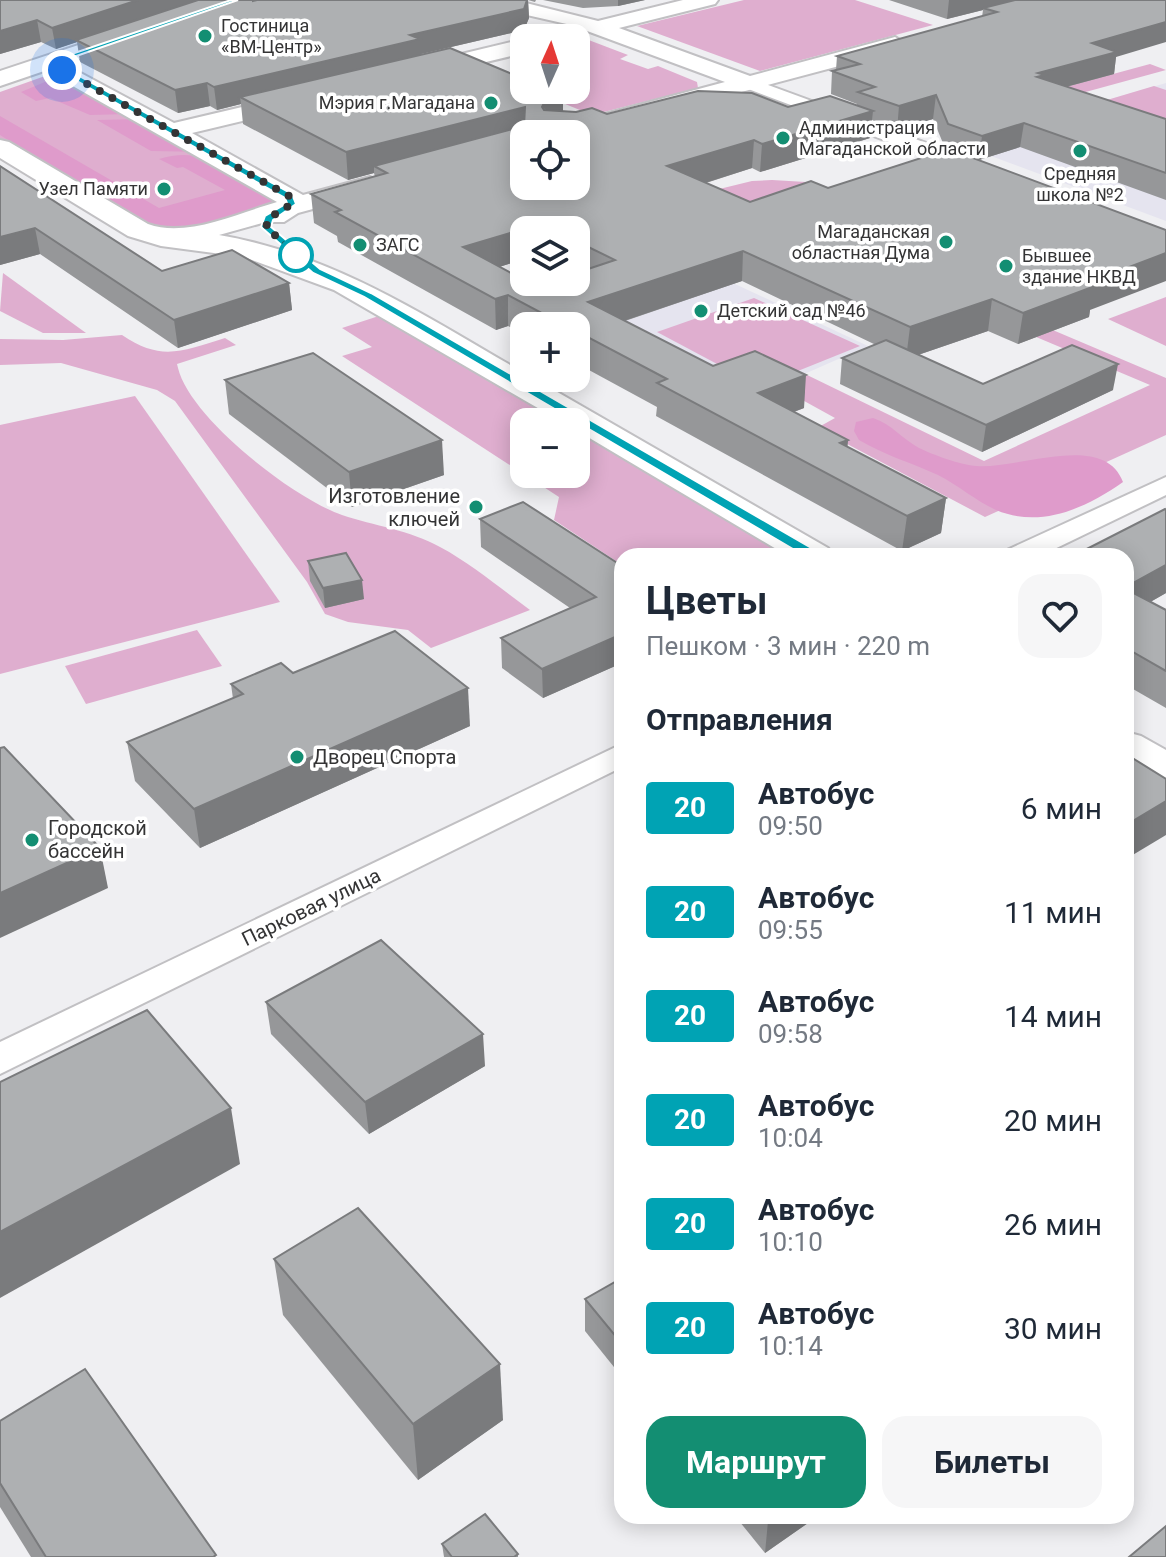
<!DOCTYPE html>
<html lang="ru">
<meta charset="utf-8">
<style>
body{margin:0;font-family:Roboto,sans-serif;background:#f6f6f7;color:#1f2937;height:100vh;display:flex;flex-direction:column;font-size:30px;white-space:nowrap}
*{box-sizing:border-box;margin:0}
p{font-size:26px;color:#747a83}
.icon{flex:none;width:44px;height:44px;fill:none;stroke:currentColor;stroke-width:2;stroke-linecap:round;stroke-linejoin:round}
.map{position:relative;flex:1;overflow:hidden}
.details{position:absolute;left:614px;top:548px;width:520px;height:976px;display:flex;flex-direction:column;background:#fff;border-radius:24px;box-shadow:0 4px 20px #0003}
.details>*{flex:none}
.badge{padding:0 16px;border-radius:6px;font-size:28px;line-height:52px}
.needle{width:52px;rotate:3deg}
.controls{position:absolute;left:510px;top:24px;display:grid;gap:16px}
.controls a{display:grid;place-items:center;width:80px;height:80px;border-radius:16px;background:#fff;box-shadow:0 4px 20px #0003;font-size:40px}
.you{position:absolute;width:40px;height:40px;margin:-20px;border:6px solid #fff;border-radius:50%;background:#1a73e8;box-shadow:0 0 0 12px #1a73e833}
.map>.badge{position:absolute;translate:-50% -50%;box-shadow:0 0 0 4px #fff}
h2{padding:0 32px;font-size:30px;line-height:72px}
.round{display:grid;place-items:center;flex:none;width:84px;height:84px;border-radius:24px;background:#f6f6f7}
.summary{display:flex;align-items:center;justify-content:space-between;height:136px;padding:0 32px}
h1{font-size:38px;font-weight:700;line-height:60px}
.action{display:flex;gap:16px;margin-top:auto;padding:16px 32px}
.action a{flex:1;height:92px;border-radius:24px;background:#138e72;color:#fff;font-size:32px;font-weight:700;line-height:92px;text-align:center}
.action a+a{background:#f6f6f7;color:#1f2937}
ul{padding:0;list-style:none}
li{display:flex;align-items:center;gap:24px;height:104px;padding:0 32px}
li div{flex:1}
li b{display:block;font-size:30px}
li em{font-style:normal}
li .badge{min-width:88px;font-weight:700;text-align:center}
.map>svg:first-child{display:block}
.built{fill:#e5e4ef}
.green{fill:#dfaecf}
.forest{fill:#df9bcb}
.lines{fill:none;stroke-linecap:round;stroke-linejoin:round}
.minor-casing{stroke:#c1c0c3;stroke-width:4}
.tertiary-casing{stroke:#c1c0c3;stroke-width:4}
.primary-casing{stroke:#c1c0c3;stroke-width:4}
.minor{fill:#fff;fill-rule:evenodd}
.tertiary{fill:#fff;fill-rule:evenodd}
.primary{fill:#fff;fill-rule:evenodd}
.wall{fill:#969799;fill-rule:evenodd}
.shaded-wall{fill:#7a7b7d}
.building{fill:#aeb0b2;stroke:#7a7b7d;stroke-width:2;fill-rule:evenodd}
.line{fill:#00a3b4;stroke:#fff;stroke-width:2}
.walk{stroke:#343435;stroke-width:8;stroke-dasharray:0 14.4}
.poi-dot{fill:#138e72;stroke:#fff;stroke-width:3}
.stop-dot{fill:#fff;stroke:#00a3b4;stroke-width:4}
.labels{text-anchor:middle;stroke-width:7;stroke-linejoin:round;paint-order:stroke}
.far-poi-label{font-size:18px;fill:#343435;stroke:#fff;text-anchor:start}
.poi-label{font-size:20px;fill:#343435;stroke:#fff;text-anchor:start}
.street-label{font-size:20px;fill:#343435;stroke:#fff}
</style>
<div class="map">
<svg width="1166" height="1557" viewBox="0 0 1166 1557">
<rect width="100%" height="100%" fill="#efeff2"/>
<g class="built">
<path d="M1166,83V221L991,156L1097,103Z"/>
<path d="M632,236L868,346L777,386L735,377L551,282H576V252Z"/>
</g>
<g class="green">
<path d="M744,0H855L933,25L760,71L637,26Z"/>
<path d="M586,39L628,55L620,59L648,69L658,66L697,82L698,88L592,115L531,90H576V40Z"/>
<path d="M1150,64L1166,70L1060,99L1043,93Z"/>
<path d="M62,70L289,196L186,236L0,147V92Z"/>
<path d="M1154,86L1166,90V127L1097,103Z"/>
<path d="M772,180L806,182L843,193L760,217L703,193L752,181Z"/>
<path d="M3,273L86,333H43L0,311Z"/>
<path d="M1166,297V346L1108,319Z"/>
<path d="M754,298L860,346L773,381L734,373L657,332Z"/>
<path d="M385,314L563,422H524V474H576V430L786,556H622V565L554,520L559,497L342,356L372,347L342,328Z"/>
<path d="M1022,317L1166,378V435L985,517L817,428L835,418L777,386L805,374L984,461L1150,385L1015,328Z"/>
<path d="M122,335C162,362 182,351 225,338L236,345L177,364L178,368C190,418 293,498 342,515C374,526 410,530 440,547C472,564 501,589 530,610L431,648L408,630L348,622L325,614L307,582L175,401L157,390L61,363L0,365V339L63,340Z"/>
<path d="M135,396L280,602L0,674V425Z"/>
<path d="M197,630L222,666L86,704L65,666Z"/>
</g>
<g class="forest">
<path d="M52,79H71L129,114L90,115L50,98L36,101L21,92Z"/>
<path d="M0,116L159,208L225,190L183,167L177,168L159,159C205,144 241,174 279,196L278,205L185,232L140,223L0,135Z"/>
<path d="M142,119L206,152L151,151L97,120Z"/>
<path d="M873,418C892,424 902,439 919,448C934,455 960,465 977,466C1020,469 1104,431 1123,482C1086,508 1041,529 996,510C976,501 958,485 938,475C912,463 884,455 859,440L854,431L856,422Z"/>
</g>
<g class="lines">
<defs>
<g id="minor">
<path d="M749,78L986,165L989,169L979,175L972,173L743,87L740,83Z"/>
<path d="M1166,477V495L1040,556H1003L1007,550Z"/>
<path d="M622,744V767L0,1074V1042Z"/>
</g>
<g id="tertiary">
<path d="M475,0H514L598,21L683,0H718L715,4L619,28L750,76L895,37L906,44L903,49L576,136L545,134L548,129L725,82L571,25L478,4Z"/>
<path d="M524,39V53L415,79L404,72L407,67Z"/>
<path d="M49,56L174,123L301,93L309,95L313,100L309,105L192,133L303,195L370,177L383,185L379,191L298,213L284,222H266L219,235C332,254 427,317 524,373V378H533L828,548L834,556H788L576,430V422H562L334,290L244,257L161,246L128,236L0,158V140L9,142L148,224C187,238 238,213 277,202L41,68L38,63Z"/>
<path d="M1126,732L1141,736L1166,750V782L1151,778L1126,763Z"/>
</g>
<path id="primary" d="M214,0H244L241,4L0,86V71Z"/>
</defs>
<use href="#minor" class="minor-casing"/>
<use href="#tertiary" class="tertiary-casing"/>
<use href="#primary" class="primary-casing"/>
<use href="#minor" class="minor"/>
<use href="#tertiary" class="tertiary"/>
<use href="#primary" class="primary"/>
</g>
<g class="wall">
<path d="M0,0H536L535,2L528,0L529,18L524,30L421,54V55L563,111L607,114L788,107L857,105V104L831,94L832,71L836,70L837,56L982,17L983,10L947,19L889,0H1166L1116,57L1114,74L1066,87L1166,119V200L1020,147L979,160L1090,310L1089,317L1018,344L988,331L918,355L983,384L1113,390L982,452L840,384L842,358L876,345L742,281L625,321L713,366L804,408L794,412L848,440L847,447L946,498L941,533L902,551L656,416L657,407L576,363V326H524V334L508,326L496,330L338,242L337,236L314,223L311,194L375,177L374,173L348,180L243,124L241,104L217,110L210,106L178,113L80,62L77,42L56,49L41,42L0,54ZM933,119L945,148L948,149L828,188L750,202L706,183L752,168L760,172L870,138L872,120L897,130ZM524,230H576V271L578,272L535,286L499,267L524,259Z"/>
<path d="M543,0H645L618,6L583,8Z"/>
<path d="M0,166L162,271L289,283L292,310L178,348L40,254L0,265Z"/>
<path d="M225,380L444,475L352,507L229,414Z"/>
<path d="M1166,510V593L1150,602L1166,610V708L1126,685V556Z"/>
<path d="M480,519L622,566V663L543,698L502,668L501,638L570,608L481,547Z"/>
<path d="M308,561L364,599L325,608L310,581Z"/>
<path d="M293,673L470,726L200,848L135,781L127,742L233,699L231,684Z"/>
<path d="M266,1002L485,1066L369,1134L271,1034Z"/>
<path d="M274,1259L503,1420L418,1480L283,1315Z"/>
<path d="M622,1278V1377L585,1331V1299Z"/>
<path d="M0,1421L216,1557H31L0,1507Z"/>
<path d="M735,1516H818L765,1553Z"/>
<path d="M442,1544L518,1554V1557H444Z"/>
</g>
<g class="shaded-wall">
<path d="M138,0H204L76,40L77,42L56,49L52,28Z"/>
<path d="M528,0L529,18L524,30L421,54V61L240,97L241,104L217,110L214,87L410,35Z"/>
<path d="M618,0H645L618,6Z"/>
<path d="M949,0H1018L983,8V10L947,19Z"/>
<path d="M37,20L41,42L0,54V31Z"/>
<path d="M1166,22V42L1116,57L1114,74L1043,93L1038,73L1092,43Z"/>
<path d="M207,83L210,106L178,113L175,90Z"/>
<path d="M563,95V122L542,107L545,101Z"/>
<path d="M936,95L933,119L897,130L899,106Z"/>
<path d="M525,107L526,134L374,166V173L348,180L346,152Z"/>
<path d="M873,111L870,138L760,172L762,144Z"/>
<path d="M1024,123L1020,147L979,160L982,136Z"/>
<path d="M754,140L752,168L667,195V166Z"/>
<path d="M540,224L541,230H524V259L465,278L463,247Z"/>
<path d="M35,228L40,254L0,265V237Z"/>
<path d="M743,251L742,281L588,333V302Z"/>
<path d="M1166,253V281L1090,310L1089,317L1018,344L1023,313L1087,283Z"/>
<path d="M289,283L292,310L178,348L174,320Z"/>
<path d="M508,295V326L496,330L495,299Z"/>
<path d="M992,299L988,331L906,359L910,327Z"/>
<path d="M1118,364L1113,390L982,452L986,425Z"/>
<path d="M806,375L804,408L755,426L758,393Z"/>
<path d="M442,440L444,475L352,507L349,472Z"/>
<path d="M848,440L845,474L840,443Z"/>
<path d="M946,498L941,533L902,551L907,516Z"/>
<path d="M1166,565V593L1126,616V587Z"/>
<path d="M362,580L364,599L325,608L323,588Z"/>
<path d="M622,634V663L543,698L542,669Z"/>
<path d="M468,688L470,726L200,848L194,809Z"/>
<path d="M1166,801V835L1126,859V825Z"/>
<path d="M100,848L108,888L0,938V893Z"/>
<path d="M483,1034L485,1066L369,1134L365,1102Z"/>
<path d="M231,1108L240,1164L0,1298V1232Z"/>
<path d="M500,1364L503,1420L418,1480L413,1424Z"/>
<path d="M776,1516H818L765,1553L768,1521Z"/>
</g>
<g class="building">
<path d="M0,0H138L52,28L37,20L0,31Z"/>
<path d="M198,0H253V1L257,0H527L524,9L410,35L420,39L214,87L207,83L175,90L76,40Z"/>
<path d="M1015,0H1166V22L1092,43L1117,52L1038,73L1045,75L1037,77L1166,119V173L1024,123L982,136L948,124L936,95L899,106L858,92L875,87L832,71L860,64L837,56L997,12L983,8Z"/>
<path d="M450,48L524,79V90H550L563,95L545,101L542,107L544,110L576,112L592,108L607,114L698,91L752,93L788,107L830,96L873,111L762,144L754,140L667,166L750,202L811,181L828,188L949,149L1166,230V253L1087,283L1095,286L1023,313L992,299L910,327L743,251L588,302L713,366L755,351L806,375L758,393L848,440L840,443L946,498L907,516L657,383L667,379L576,331V326H566L508,295L495,299L335,212L341,210L311,194L387,173L374,166L524,126L525,107L346,152L240,97ZM524,134H576V186H524ZM540,224L554,230H576V241L615,260L576,273V282H546L535,286L528,282H524V280L463,247Z"/>
<path d="M0,166L162,271L232,250L289,283L174,320L35,228L0,237Z"/>
<path d="M886,340L983,384L1072,345L1118,364L986,425L842,358Z"/>
<path d="M313,353L442,440L349,472L225,380Z"/>
<path d="M523,502L622,566V634L542,669L501,638L596,597L480,519Z"/>
<path d="M1165,509L1166,510V565L1126,587V556H1073Z"/>
<path d="M346,553L362,580L323,588L308,561Z"/>
<path d="M1126,589L1166,610V671L1126,648Z"/>
<path d="M395,631L468,688L194,809L127,742L243,694L231,684L281,663L293,673Z"/>
<path d="M4,747L100,848L0,893V748Z"/>
<path d="M1126,754L1166,779V801L1126,825Z"/>
<path d="M381,940L483,1034L365,1102L266,1002Z"/>
<path d="M147,1010L231,1108L0,1232V1082Z"/>
<path d="M358,1208L500,1364L413,1424L274,1259Z"/>
<path d="M622,1278V1344L585,1299Z"/>
<path d="M85,1369L216,1555L213,1557H46L0,1483V1421Z"/>
<path d="M485,1514L518,1554L514,1557H452L442,1544Z"/>
<path d="M764,1516H776L768,1521Z"/>
<path d="M1166,1526V1557H1129Z"/>
</g>
<path class="line" d="M231,0H238L56,63L292,194L296,204L273,220L271,227L320,269L371,293L820,553V559H810L364,297L313,273L261,227L265,216L287,203L285,198L45,63Z"/>
<g class="lines">
<path class="walk" d="M62,70L289,196L292,204L269,218L266,227L301,259L296,255"/>
</g>
<g class="poi-dot">
<circle cx="205" cy="36" r="8"/>
<circle cx="491" cy="103" r="8"/>
<circle cx="783" cy="138" r="8"/>
<circle cx="1080" cy="151" r="8"/>
<circle cx="164" cy="189" r="8"/>
<circle cx="946" cy="242" r="8"/>
<circle cx="360" cy="245" r="8"/>
<circle cx="1006" cy="266" r="8"/>
<circle cx="701" cy="311" r="8"/>
<circle cx="476" cy="507" r="8"/>
<circle cx="297" cy="757" r="8"/>
<circle cx="32" cy="840" r="8"/>
</g>
<circle class="stop-dot" cx="296" cy="255" r="16"/>
<g class="labels">
<g class="far-poi-label">
<text x="221" y="32">Гостиница<tspan x="221" dy="21">«ВМ-Центр»</tspan></text>
<text x="475" y="109" text-anchor="end">Мэрия г.Магадана</text>
<text x="799" y="134">Администрация<tspan x="799" dy="21">Магаданской области</tspan></text>
<text x="1080" y="180" text-anchor="middle">Средняя<tspan x="1080" dy="21">школа №2</tspan></text>
<text x="148" y="195" text-anchor="end">Узел Памяти</text>
<text x="930" y="238" text-anchor="end">Магаданская<tspan x="930" dy="21">областная Дума</tspan></text>
<text x="376" y="251">ЗАГС</text>
<text x="1022" y="262">Бывшее<tspan x="1022" dy="21">здание НКВД</tspan></text>
<text x="717" y="317">Детский сад №46</text>
</g>
<g class="poi-label">
<text x="460" y="503" text-anchor="end">Изготовление<tspan x="460" dy="23">ключей</tspan></text>
<text x="313" y="764">Дворец Спорта</text>
<text x="48" y="835">Городской<tspan x="48" dy="23">бассейн</tspan></text>
</g>
<g class="street-label">
<text transform="translate(311 907) rotate(-26)" y="7">Парковая улица</text>
</g>
</g>
</svg>
<div class="controls">
<a><svg class="needle" viewBox="-14 -14 28 28"><path d="M0-13l5 13h-10z" fill="#e53935"/><path d="M0 13l5-13h-10z" fill="#747a83"/></svg></a>
<a><svg class="icon" aria-label="locate" viewBox="0 0 24 24"><circle cx="12" cy="12" r="6"/><path d="M12 2v4M12 18v4M2 12h4M18 12h4"/></svg></a>
<a><svg class="icon" aria-label="layers" viewBox="0 0 24 24"><path d="M12 4l9 5-9 5-9-5zM3 14l9 5 9-5"/></svg></a>
<a>+</a>
<a>−</a>
</div>
<div class="you" style="left:62px;top:70px"></div>
<section class="details">
<div class="summary"><div><h1>Цветы</h1><p>Пешком · 3 мин · 220 m</p></div><a class="round"><svg class="icon" aria-label="heart" viewBox="0 0 24 24"><path d="M12 20l-8-8c-3-5 5-10 8-4 3-6 11-1 8 4z"/></svg></a></div>
<h2>Отправления</h2>
<ul>
<li><span class="badge" style="background:#00a3b4;color:#fff">20</span><div><b>Автобус</b><p>09:50</p></div><em>6 мин</em></li>
<li><span class="badge" style="background:#00a3b4;color:#fff">20</span><div><b>Автобус</b><p>09:55</p></div><em>11 мин</em></li>
<li><span class="badge" style="background:#00a3b4;color:#fff">20</span><div><b>Автобус</b><p>09:58</p></div><em>14 мин</em></li>
<li><span class="badge" style="background:#00a3b4;color:#fff">20</span><div><b>Автобус</b><p>10:04</p></div><em>20 мин</em></li>
<li><span class="badge" style="background:#00a3b4;color:#fff">20</span><div><b>Автобус</b><p>10:10</p></div><em>26 мин</em></li>
<li><span class="badge" style="background:#00a3b4;color:#fff">20</span><div><b>Автобус</b><p>10:14</p></div><em>30 мин</em></li>
</ul>
<div class="action"><a>Маршрут</a><a>Билеты</a></div>
</section>
</div>
